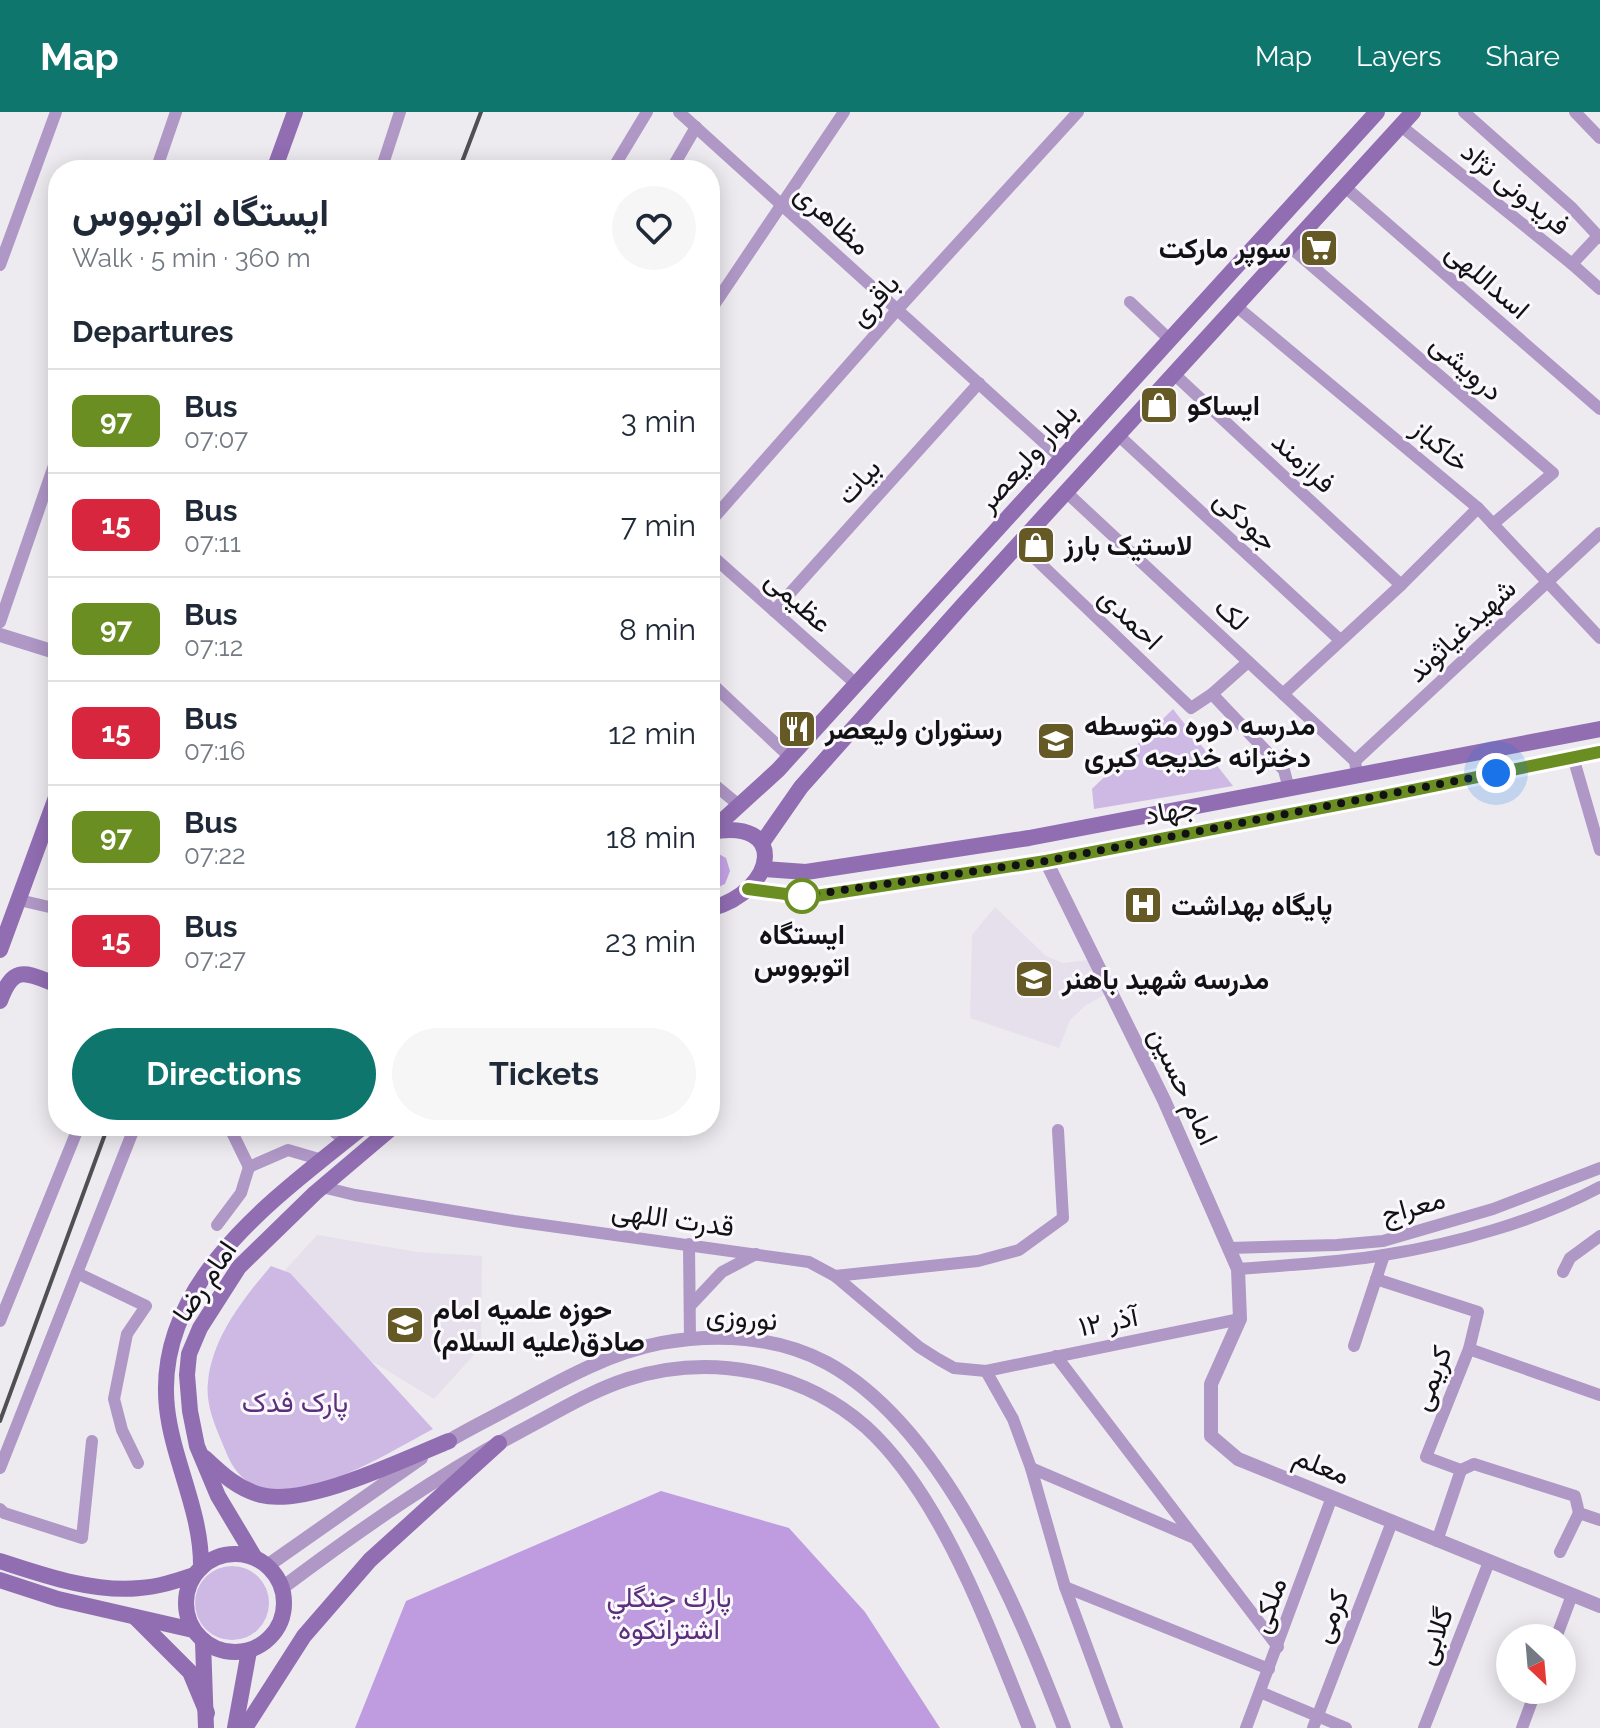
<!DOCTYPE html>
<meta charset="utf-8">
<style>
body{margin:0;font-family:Raleway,Vazirmatn,sans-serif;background:#f6f6f7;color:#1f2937;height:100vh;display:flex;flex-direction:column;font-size:30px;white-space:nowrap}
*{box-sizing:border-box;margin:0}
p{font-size:26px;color:#747a83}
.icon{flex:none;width:44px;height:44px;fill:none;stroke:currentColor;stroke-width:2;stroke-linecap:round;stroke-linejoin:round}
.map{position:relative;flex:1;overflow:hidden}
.side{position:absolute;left:48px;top:48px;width:672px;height:976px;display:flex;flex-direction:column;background:#fff;border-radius:32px;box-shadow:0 4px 20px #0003}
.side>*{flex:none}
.badge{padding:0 16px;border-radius:12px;font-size:28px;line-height:52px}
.needle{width:52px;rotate:154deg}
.tools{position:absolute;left:1496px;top:1512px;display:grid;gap:16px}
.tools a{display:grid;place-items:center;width:80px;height:80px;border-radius:50%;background:#fff;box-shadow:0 4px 20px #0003;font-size:40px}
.you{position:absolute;width:40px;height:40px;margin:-20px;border:6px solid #fff;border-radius:50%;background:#1a73e8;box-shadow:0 0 0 12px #1a73e833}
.map>.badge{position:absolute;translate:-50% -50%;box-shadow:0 0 0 4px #fff}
h2{padding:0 24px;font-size:30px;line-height:72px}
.round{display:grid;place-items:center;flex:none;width:84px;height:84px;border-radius:42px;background:#f6f6f7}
.overview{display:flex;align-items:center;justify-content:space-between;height:136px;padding:0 24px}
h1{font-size:38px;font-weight:700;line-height:60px}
.cta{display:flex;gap:16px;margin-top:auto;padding:16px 24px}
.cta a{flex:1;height:92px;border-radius:48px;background:#0f766e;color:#fff;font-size:32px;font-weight:700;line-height:92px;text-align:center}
.cta a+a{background:#f6f6f7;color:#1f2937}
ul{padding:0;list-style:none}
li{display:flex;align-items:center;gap:24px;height:104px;padding:0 24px;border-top:2px solid #e0e1e3}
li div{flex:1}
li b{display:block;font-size:30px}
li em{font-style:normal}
li .badge{min-width:88px;font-weight:700;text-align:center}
header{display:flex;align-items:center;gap:48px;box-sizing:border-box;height:112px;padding:0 40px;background:#0f766e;color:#fff}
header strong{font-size:38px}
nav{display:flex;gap:44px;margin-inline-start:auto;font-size:28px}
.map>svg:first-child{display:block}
.built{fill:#e6e0ec}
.green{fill:#ceb9e5}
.forest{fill:#be9cdf}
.water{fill:#c6a4e8}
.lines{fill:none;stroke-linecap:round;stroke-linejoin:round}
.minor{stroke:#af97c6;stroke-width:12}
.tertiary{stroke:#af97c6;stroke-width:14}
.secondary{stroke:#916db2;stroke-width:16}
.rail{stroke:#504f52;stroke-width:4}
.line-casing{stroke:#fff;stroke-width:18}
.line{stroke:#6b8e23;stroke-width:12}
.walk{stroke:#121113;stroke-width:8;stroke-dasharray:0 14.4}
.stop-dot{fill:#fff;stroke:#6b8e23;stroke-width:4}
.labels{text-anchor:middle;stroke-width:6;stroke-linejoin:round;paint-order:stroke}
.street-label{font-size:28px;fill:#121113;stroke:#fbf8fd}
.poi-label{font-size:28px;font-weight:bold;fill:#121113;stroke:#fbf8fd;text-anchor:start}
.stop-label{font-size:28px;font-weight:bold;fill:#121113;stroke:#fbf8fd}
.park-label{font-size:28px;fill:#5b2f7d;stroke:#fbf8fd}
</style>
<header>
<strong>Map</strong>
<nav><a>Map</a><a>Layers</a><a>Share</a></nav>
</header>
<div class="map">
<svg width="1600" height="1616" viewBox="0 0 1600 1616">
<rect width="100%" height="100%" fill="#edebf0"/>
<g class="built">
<path d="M995,795L1046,844L1063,851L1089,848L1104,883L1085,894L1070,908L1059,936L970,906L972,823Z"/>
<path d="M317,1123L418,1140L482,1144L481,1235L434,1287L373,1250L277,1167Z"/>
</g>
<g class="green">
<path d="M1173,597L1233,674L1094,697L1092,677Z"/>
<path d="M271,1154L290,1161L433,1317C384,1343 327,1381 269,1377C247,1375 234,1360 226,1340C217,1318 205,1294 208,1270C212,1226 243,1187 271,1154Z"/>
<circle cx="232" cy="1491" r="37"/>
</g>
<path class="forest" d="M661,1379L789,1416L865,1500L940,1616H355L406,1489Z"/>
<path class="water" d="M710,737L726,746L730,759L725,772L710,779Z"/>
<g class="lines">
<g class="minor">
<path d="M679,0L1061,346"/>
<path d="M1464,0L1572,96L1600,126"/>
<path d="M1575,0L1600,26"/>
<path d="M1401,14L1572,152L1600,177"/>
<path d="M156,58L176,0"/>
<path d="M381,58L400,0"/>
<path d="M612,58L647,0"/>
<path d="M671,58L696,15"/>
<path d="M1345,75L1600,297"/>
<path d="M1290,135L1553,361L1493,412"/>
<path d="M1572,152L1598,124"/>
<path d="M0,153L56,0"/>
<path d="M1130,190L1169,227"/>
<path d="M1236,194L1478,396L1600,526"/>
<path d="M710,199L844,0"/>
<path d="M1174,262L1401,473"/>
<path d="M1118,323L1340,528"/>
<path d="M1066,380L1355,649L1357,663"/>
<path d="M710,410L897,198L1078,0"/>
<path d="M1019,431L1191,596L1212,582L1248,550"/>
<path d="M710,442L856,572"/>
<path d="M774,499L979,271"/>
<path d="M0,510L58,342"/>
<path d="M710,570L790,645"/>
<path d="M1212,582L1284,658L1289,677"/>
<path d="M1283,582L1401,473L1478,396"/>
<path d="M1573,645L1600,738"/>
<path d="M1355,649L1600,421"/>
<path d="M710,669L740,694"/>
<path d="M19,788L58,797"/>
<path d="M229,1014L249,1055L288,1038L322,1048"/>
<path d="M327,1014L346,1029"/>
<path d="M322,1075L355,1083L514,1109L809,1150L835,1164L919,1235L938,1247L954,1256L986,1259L1240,1207"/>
<path d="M217,1113L241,1081L249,1055"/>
<path d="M689,1132L690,1227"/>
<path d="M1229,1136L1337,1133L1383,1129L1493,1097L1600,1056"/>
<path d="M1238,1157C1286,1153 1336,1151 1384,1143C1454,1132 1537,1109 1600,1075"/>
<path d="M1563,1160L1570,1146L1600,1124"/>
<path d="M77,1161L146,1194L127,1222L114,1287L122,1318L138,1351"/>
<path d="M835,1164L978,1149L1019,1138L1063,1106L1058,1018"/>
<path d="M1376,1167L1478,1200L1469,1237L1426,1345L1461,1358L1437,1429"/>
<path d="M690,1194L722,1160L756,1142"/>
<path d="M0,1209L79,1014"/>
<path d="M1354,1234L1384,1143"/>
<path d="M1469,1237L1600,1283"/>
<path d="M1056,1244L1278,1535"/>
<path d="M986,1259L1013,1307L1031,1356L1065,1475L1117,1616"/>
<path d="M0,1356L135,1014"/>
<path d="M1031,1356L1192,1425"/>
<path d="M1461,1358L1474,1352L1575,1384L1579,1401L1600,1408"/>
<path d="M0,1397L4,1401L82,1426L92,1329"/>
<path d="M1560,1440L1579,1401"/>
<path d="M1065,1475L1269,1557"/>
<path d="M1556,1526L1572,1483"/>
<path d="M1260,1580L1346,1616"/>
<path d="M1246,1616L1332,1385"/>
<path d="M1313,1616L1392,1410"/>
<path d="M1424,1616L1489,1450"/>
<path d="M1522,1616L1536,1578"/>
</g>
<g class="tertiary">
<path d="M0,523L58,541"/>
<path d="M1046,749L1164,988L1238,1157L1240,1207L1211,1272V1324L1238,1347L1600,1494"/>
<path d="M442,1333C466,1318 492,1306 517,1292C563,1267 609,1241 661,1231C716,1221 777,1224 827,1251C944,1315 1018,1497 1064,1616"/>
<path d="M267,1454L421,1346"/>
<path d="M282,1476C358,1419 435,1365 519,1320C554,1302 590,1279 628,1267C710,1241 801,1258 866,1315C944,1386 990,1520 1029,1616"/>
</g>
<g class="secondary">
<path d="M274,58L295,0"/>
<path d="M710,720L778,658L1377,0"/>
<path d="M762,731L801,675L962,494L1413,0"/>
<path d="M764,757L806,760L1029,726L1600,617"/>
<path d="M748,777L809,785L1046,749L1379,685L1600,640"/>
<path d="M710,797C779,778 787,705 711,720"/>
<path d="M0,838L58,680"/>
<path d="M0,889C14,851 26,861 58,873"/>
<path d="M205,1346C222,1362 238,1377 261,1383C307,1395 404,1347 449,1329"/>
<circle cx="235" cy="1491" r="49"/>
<path d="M255,1446L218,1384L197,1334L190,1299L187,1263L189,1242L200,1216L239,1155L315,1081L394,1014"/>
<path d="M0,1449C43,1463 94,1481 140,1476C158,1475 176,1469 194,1463"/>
<path d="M201,1456C202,1400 173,1350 167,1296C153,1169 278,1084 364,1014"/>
<path d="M0,1468L58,1487L193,1518"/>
<path d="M135,1505L190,1560L207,1601"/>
<path d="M203,1530L206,1616"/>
<path d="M235,1616L249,1539"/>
<path d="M245,1616L304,1524L370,1448L499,1331"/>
</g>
<g class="rail">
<path d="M459,58L481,0"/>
<path d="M0,1309L108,1014"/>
</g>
</g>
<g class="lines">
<defs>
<path id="line" d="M748,777L809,785L1046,749L1379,685L1600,640"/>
</defs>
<use href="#line" class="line-casing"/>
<use href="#line" class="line"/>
<path class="walk" d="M802,784L1046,749L1496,661"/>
</g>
<defs>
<symbol id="supermarket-square" viewBox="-11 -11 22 22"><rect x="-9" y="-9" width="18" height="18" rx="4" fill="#655a26" stroke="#fbf8fd"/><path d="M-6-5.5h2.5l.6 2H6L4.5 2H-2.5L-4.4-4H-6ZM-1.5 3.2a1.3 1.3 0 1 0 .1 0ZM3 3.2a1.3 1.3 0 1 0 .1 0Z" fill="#fff"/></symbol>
<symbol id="shop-square" viewBox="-11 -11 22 22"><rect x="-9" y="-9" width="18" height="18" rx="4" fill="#655a26" stroke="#fbf8fd"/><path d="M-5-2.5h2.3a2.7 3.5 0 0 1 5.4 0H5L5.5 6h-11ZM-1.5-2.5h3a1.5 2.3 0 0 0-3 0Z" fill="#fff"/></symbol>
<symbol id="restaurant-square" viewBox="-11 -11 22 22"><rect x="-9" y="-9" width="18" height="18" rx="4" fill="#655a26" stroke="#fbf8fd"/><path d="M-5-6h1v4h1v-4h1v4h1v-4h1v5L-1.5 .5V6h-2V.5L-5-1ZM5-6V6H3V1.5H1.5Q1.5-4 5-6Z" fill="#fff"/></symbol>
<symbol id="school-square" viewBox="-11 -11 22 22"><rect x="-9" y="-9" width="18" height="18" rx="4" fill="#655a26" stroke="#fbf8fd"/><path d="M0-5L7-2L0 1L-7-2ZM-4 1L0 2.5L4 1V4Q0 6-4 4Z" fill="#fff"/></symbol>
<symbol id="hospital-square" viewBox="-11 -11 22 22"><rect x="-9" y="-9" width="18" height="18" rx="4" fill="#655a26" stroke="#fbf8fd"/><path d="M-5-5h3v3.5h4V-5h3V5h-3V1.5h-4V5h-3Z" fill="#fff"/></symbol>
<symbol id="university-square" viewBox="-11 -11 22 22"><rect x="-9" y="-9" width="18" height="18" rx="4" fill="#655a26" stroke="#fbf8fd"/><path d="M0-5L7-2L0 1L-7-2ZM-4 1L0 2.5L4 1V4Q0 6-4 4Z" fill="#fff"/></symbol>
</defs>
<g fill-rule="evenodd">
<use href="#supermarket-square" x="1297" y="114" width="44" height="44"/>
<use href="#shop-square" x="1137" y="271" width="44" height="44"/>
<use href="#shop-square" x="1014" y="411" width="44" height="44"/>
<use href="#restaurant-square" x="775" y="595" width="44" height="44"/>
<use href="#school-square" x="1034" y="607" width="44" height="44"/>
<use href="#hospital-square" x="1121" y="771" width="44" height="44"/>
<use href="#school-square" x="1012" y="845" width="44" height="44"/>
<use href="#university-square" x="383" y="1191" width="44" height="44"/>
</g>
<circle class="stop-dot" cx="802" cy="784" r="16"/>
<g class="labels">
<g class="street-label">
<text transform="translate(1516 76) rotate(39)" y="10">فریدونی نژاد</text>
<text transform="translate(833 107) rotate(42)" y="10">مظاهری</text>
<text transform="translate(1488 168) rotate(41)" y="10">اسداللهی</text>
<text transform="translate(874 188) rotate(-48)" y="10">باقری</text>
<text transform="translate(1467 255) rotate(41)" y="10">درویشی</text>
<text transform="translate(1441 333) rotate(40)" y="10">خاکباز</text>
<text transform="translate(1027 345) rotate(-48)" y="10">بلوار ولیعصر</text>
<text transform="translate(1304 350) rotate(43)" y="10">فرازمند</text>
<text transform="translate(858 369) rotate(-48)" y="10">بیات</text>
<text transform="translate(1246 408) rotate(43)" y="10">جودکی</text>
<text transform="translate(799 489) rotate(42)" y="10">عظیمی</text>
<text transform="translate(1232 502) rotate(43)" y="10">لک</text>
<text transform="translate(1131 506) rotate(44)" y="10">احمدی</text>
<text transform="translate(1461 518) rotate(-43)" y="10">شهید‌غیاثوند</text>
<text transform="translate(1171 698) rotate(-11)" y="10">جهاد</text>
<text transform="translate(1184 974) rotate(65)" y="10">امام حسین</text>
<text transform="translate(1413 1094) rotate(-15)" y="10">معراج</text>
<text transform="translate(673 1106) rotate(8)" y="10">قدرت اللهی</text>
<text transform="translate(204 1169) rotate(-56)" y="10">امام رضا</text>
<text transform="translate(742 1205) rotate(5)" y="10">نوروزی</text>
<text transform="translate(1108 1209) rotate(-11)" y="10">۱۲ آذر</text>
<text transform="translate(1431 1266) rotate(-69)" y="10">کریمی</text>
<text transform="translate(1322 1353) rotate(22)" y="10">معلم</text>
<text transform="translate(1268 1493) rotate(-70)" y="10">ملکی</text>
<text transform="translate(1330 1504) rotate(-69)" y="10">کرمی</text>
<text transform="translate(1434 1524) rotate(-69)" y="10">گلابی</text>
</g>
<g class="poi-label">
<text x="1291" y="146" text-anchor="end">سوپر مارکت</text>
<text x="1187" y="303">ایساکو</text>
<text x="1064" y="443">لاستیک بارز</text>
<text x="1084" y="623">مدرسه دوره متوسطه<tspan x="1084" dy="32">دخترانه خدیجه کبری</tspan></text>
<text x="825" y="627">رستوران ولیعصر</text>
<text x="1171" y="803">پایگاه بهداشت</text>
<text x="1062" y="877">مدرسه شهید باهنر</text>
<text x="433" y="1207">حوزه علمیه امام<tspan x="433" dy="32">صادق(علیه السلام)</tspan></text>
</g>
<g class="stop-label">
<text x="802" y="832">ایستگاه<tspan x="802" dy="32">اتوبووس</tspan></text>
</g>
<g class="park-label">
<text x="295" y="1300">پارک فدک</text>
<text x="669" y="1495">پارك جنگلي<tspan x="669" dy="32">اشترانكوه</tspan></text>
</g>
</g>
</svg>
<div class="tools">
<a><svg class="needle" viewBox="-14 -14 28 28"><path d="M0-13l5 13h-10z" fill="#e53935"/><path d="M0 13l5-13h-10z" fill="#747a83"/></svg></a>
</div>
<div class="you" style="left:1496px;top:661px"></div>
<section class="side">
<div class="overview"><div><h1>ایستگاه اتوبووس</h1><p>Walk · 5 min · 360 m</p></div><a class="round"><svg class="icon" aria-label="heart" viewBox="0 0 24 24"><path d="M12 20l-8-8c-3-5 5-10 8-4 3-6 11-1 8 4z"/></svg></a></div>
<h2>Departures</h2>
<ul>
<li><span class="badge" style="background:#6b8e23;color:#fff">97</span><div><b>Bus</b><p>07:07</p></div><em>3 min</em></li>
<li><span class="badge" style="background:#d7263d;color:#fff">15</span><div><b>Bus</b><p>07:11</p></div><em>7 min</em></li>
<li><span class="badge" style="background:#6b8e23;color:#fff">97</span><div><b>Bus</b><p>07:12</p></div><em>8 min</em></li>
<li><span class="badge" style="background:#d7263d;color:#fff">15</span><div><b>Bus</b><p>07:16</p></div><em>12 min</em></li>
<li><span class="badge" style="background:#6b8e23;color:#fff">97</span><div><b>Bus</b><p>07:22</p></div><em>18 min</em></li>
<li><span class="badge" style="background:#d7263d;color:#fff">15</span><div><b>Bus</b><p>07:27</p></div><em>23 min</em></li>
</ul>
<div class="cta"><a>Directions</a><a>Tickets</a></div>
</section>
</div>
